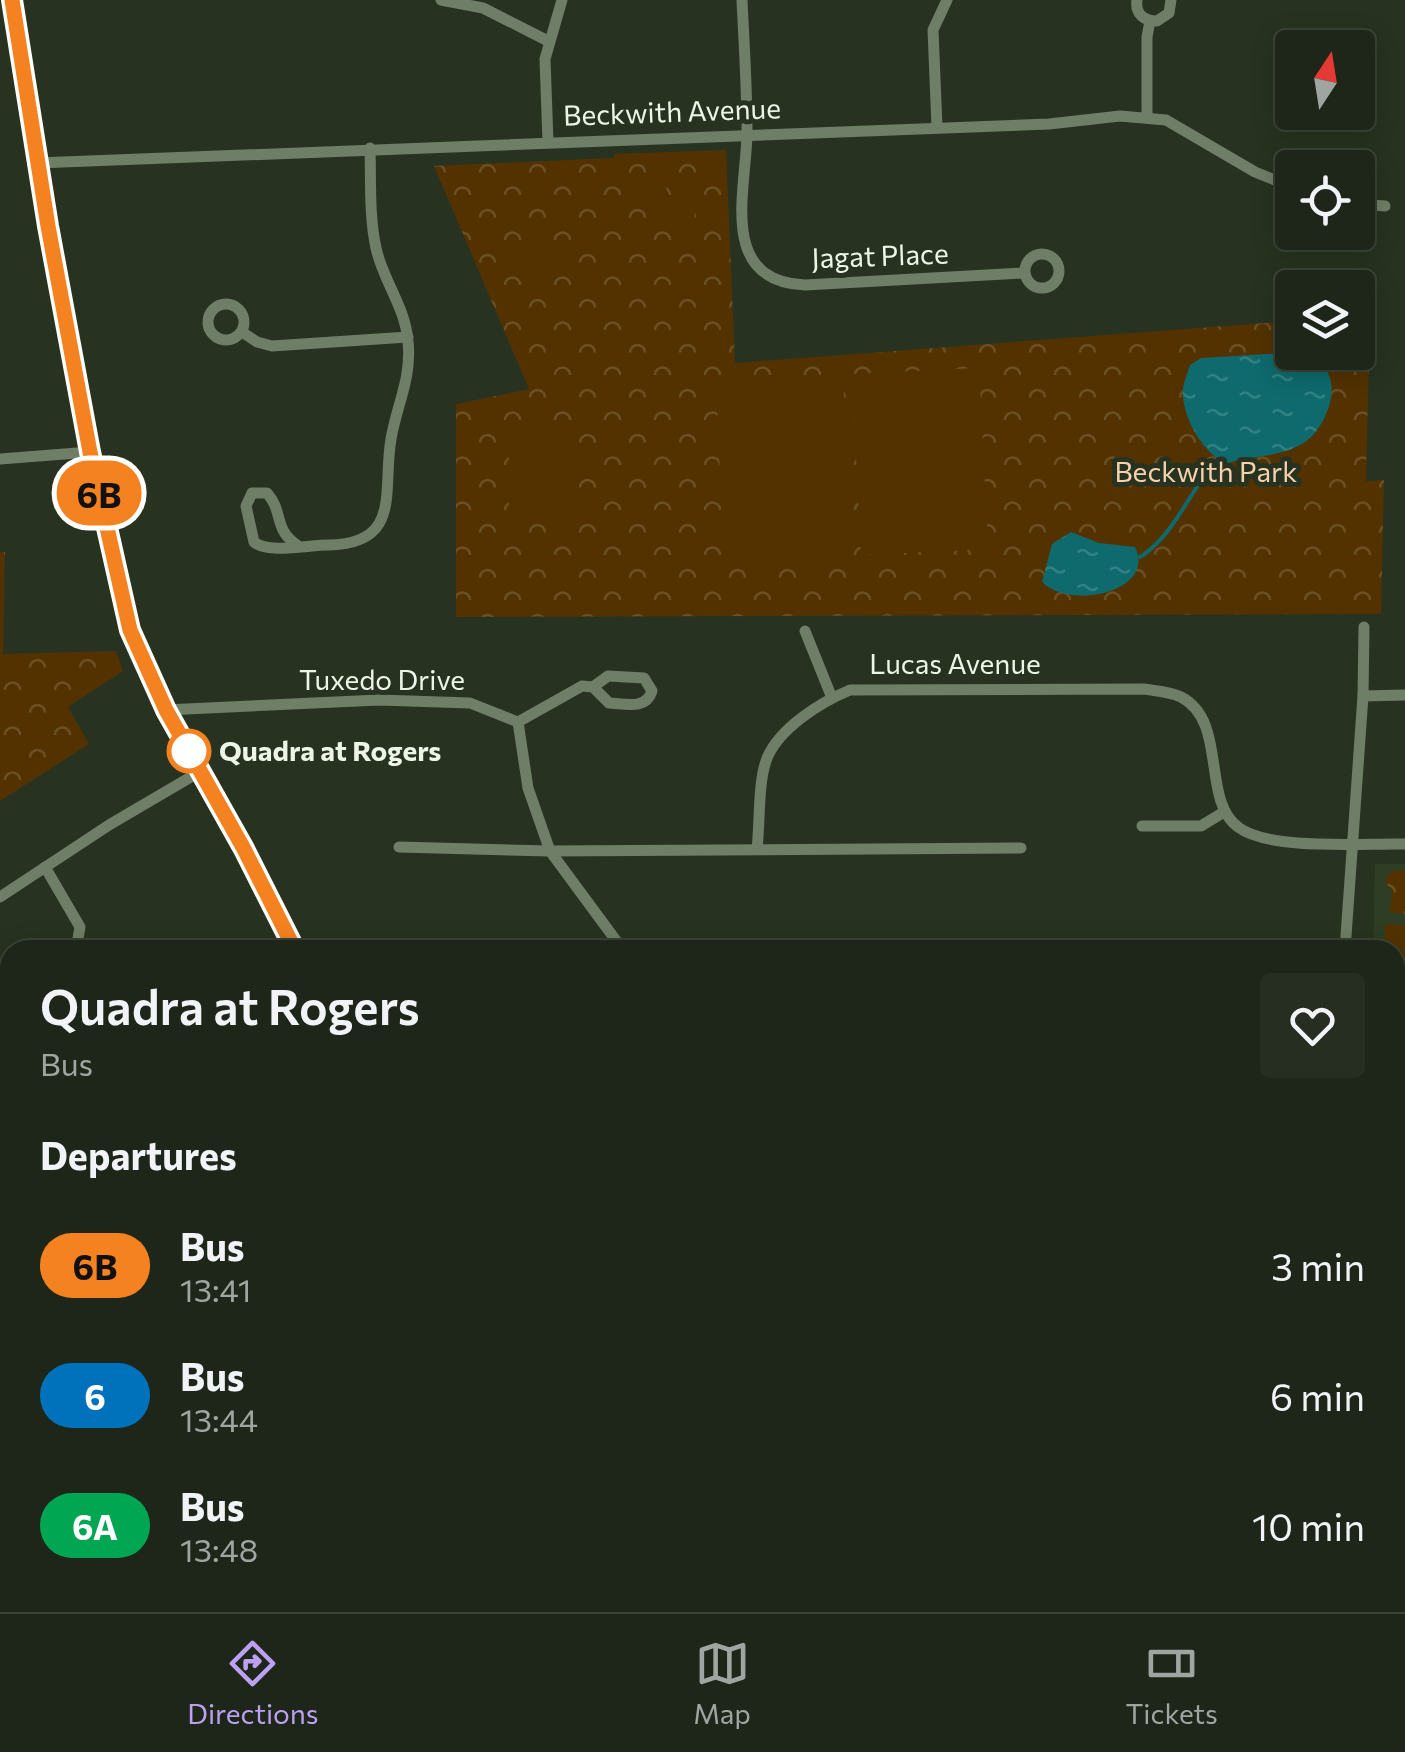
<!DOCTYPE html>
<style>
body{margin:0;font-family:Commissioner,sans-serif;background:#252e21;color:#f1f3f6;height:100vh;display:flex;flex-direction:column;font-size:38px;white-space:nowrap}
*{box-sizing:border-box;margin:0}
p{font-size:32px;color:#a0a5a2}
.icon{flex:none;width:55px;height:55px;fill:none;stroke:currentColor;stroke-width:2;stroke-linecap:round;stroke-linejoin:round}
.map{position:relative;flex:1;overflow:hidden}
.sheet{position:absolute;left:0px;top:940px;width:1405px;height:672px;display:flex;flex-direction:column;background:#1d2618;border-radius:30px 30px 0 0;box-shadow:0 5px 25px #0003,0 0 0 2px #3b4337}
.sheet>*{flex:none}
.badge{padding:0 20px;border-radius:32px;font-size:35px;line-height:65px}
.needle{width:65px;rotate:12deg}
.buttons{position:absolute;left:1275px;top:30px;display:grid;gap:20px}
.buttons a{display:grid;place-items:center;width:100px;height:100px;border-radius:10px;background:#1d2618;box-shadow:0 5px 25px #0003,0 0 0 2px #3b4337;font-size:50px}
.map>.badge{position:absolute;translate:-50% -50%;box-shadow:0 0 0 5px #fff}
h2{padding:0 40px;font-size:38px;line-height:90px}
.round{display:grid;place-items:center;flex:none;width:105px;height:105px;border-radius:10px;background:#252e21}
.summary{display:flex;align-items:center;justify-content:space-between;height:170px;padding:0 40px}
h1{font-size:48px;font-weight:600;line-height:75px}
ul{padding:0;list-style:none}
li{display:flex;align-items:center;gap:30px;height:130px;padding:0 40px}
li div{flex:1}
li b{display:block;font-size:38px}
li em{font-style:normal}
li .badge{min-width:110px;font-weight:700;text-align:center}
.menu{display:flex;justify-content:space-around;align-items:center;height:140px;border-top:2px solid #3b4337;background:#1d2618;font-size:28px;color:#a0a5a2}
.menu a{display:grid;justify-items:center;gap:5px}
.menu .selected{color:#bca0f2}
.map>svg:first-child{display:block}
.built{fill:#2d3e24}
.park{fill:url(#park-crowns)}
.pitch{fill:#533200}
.water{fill:url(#water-ripples)}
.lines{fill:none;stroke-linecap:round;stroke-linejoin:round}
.stream{stroke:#0e6a6d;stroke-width:4}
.minor{stroke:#6f7e67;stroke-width:11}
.major{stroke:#848346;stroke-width:15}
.line-casing{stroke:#fff;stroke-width:22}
.line{stroke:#f58220;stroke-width:15}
.stop-dot{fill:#fff;stroke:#f58220;stroke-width:5}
.labels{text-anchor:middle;stroke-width:10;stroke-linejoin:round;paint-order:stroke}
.street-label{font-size:28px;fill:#edf5e8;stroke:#273320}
.park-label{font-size:28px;fill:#f5d2ac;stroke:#273320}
.stop-label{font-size:28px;font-weight:bold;fill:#edf5e8;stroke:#273320;text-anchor:start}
</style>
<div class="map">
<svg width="1405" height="1612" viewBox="0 0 1405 1612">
<defs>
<pattern id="park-crowns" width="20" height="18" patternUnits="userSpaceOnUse" patternTransform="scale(2.5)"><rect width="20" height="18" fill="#533200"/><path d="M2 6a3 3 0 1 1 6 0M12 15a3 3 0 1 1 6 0" fill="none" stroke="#6c5025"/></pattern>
<pattern id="water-ripples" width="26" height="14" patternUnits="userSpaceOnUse" patternTransform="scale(2.5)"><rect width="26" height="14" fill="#0e6a6d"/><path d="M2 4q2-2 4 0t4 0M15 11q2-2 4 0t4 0" fill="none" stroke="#318082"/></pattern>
</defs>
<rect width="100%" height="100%" fill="#273320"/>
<path class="built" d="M1375,864H1405V1228H1395V950H1373Z"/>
<g class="park">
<path d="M726,150L735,363L1292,321V352H1358V316L1370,315L1366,481L1384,480L1381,614L456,617V404L529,389L434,166L614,158V154Z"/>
<path d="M0,552H5L3,654L116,651L123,671L68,707L89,744L0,801Z"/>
<path d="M1395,870L1405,871V914L1390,912L1392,891L1386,883V876Z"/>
<path d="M0,1277L10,1300V1602H303L304,1609L421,1612H0Z"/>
</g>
<g class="pitch">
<path d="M693,182L695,225L676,226L674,183Z"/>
<path d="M666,183L668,226L648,227L647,184Z"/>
<path d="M545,236L554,275L529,280L520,241Z"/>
<path d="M979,368L988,549L861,555L852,374Z"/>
<path d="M843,376L851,556L724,562L716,381Z"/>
<rect x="509" y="425" width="66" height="98"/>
<path d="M1385,924L1405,925V1069L1395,1068V950H1384Z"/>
<rect x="1395" y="1089" width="10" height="123"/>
</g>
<g class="water">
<path d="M1284,353C1295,355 1311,357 1321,365C1345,384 1324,432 1302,444C1279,457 1253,456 1227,463C1203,455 1181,415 1183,389C1184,381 1188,372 1190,365L1201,358Z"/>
<path d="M1071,532L1099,543L1135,547C1157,591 1071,611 1042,582L1052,544Z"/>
</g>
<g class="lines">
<path class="stream" d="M1140,557C1177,533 1188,490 1219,460"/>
<g class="minor">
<path d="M441,0L483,8L548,41"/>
<path d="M742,0C744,43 747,87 747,131C747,188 716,281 805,285L1024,273"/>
<path d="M1137,0C1135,14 1144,21 1157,21L1169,13L1171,0"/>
<path d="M1147,117V37L1150,21"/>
<path d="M937,127L933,30L947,0"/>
<path d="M548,142L545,59L562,0"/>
<path d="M37,163L1049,124L1120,116L1166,120L1255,172L1292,187"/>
<path d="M1358,204L1385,206"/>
<circle cx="1042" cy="271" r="17"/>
<circle cx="226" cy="322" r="18"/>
<path d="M242,332L257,342L272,346L408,337"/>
<path d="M0,459L90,452"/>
<path d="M297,545C273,529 284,512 267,493H252L246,506L254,542C268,554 308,545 328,545C403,544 382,490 391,439C397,404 412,378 408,341C405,306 383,281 376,248C369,216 371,180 370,148"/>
<path d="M805,631L832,698"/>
<path d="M1363,696L1405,695"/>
<path d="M165,710L379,700L470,703L518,722L528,788L550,851L623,950"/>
<path d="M518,722L582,686L593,687L608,676L644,678L652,691C646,710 626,704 609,703L593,687"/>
<path d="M1142,826H1201L1224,812"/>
<path d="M399,847L550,851L1021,848"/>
<path d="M757,849C760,824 758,784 766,761C777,729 821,702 850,690L1144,689C1156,691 1171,692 1181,697C1228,721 1201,800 1238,827C1269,851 1364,843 1405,844"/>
<path d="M45,867L80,927L76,950"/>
<path d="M0,897L109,825L201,771"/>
<path d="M1345,950L1363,696L1364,627"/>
<path d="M1395,1450L1405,1451"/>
<path d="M1341,1602V1612"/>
<path d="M809,1612V1602"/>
</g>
<g class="major">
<path d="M12,0L37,163L90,452L129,630L165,710L244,849L295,950"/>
<path d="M582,1602L586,1612"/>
</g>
</g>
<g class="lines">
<defs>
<path id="line" d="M12,0L48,226L90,452L130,630L166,710L244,849L295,950"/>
</defs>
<use href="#line" class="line-casing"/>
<use href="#line" class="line"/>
</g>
<circle class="stop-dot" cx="189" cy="751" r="20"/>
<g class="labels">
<g class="street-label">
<text transform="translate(672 112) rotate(-2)" y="10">Beckwith Avenue</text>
<text transform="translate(880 256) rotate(-2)" y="10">Jagat Place</text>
<text x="955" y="674">Lucas Avenue</text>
<text x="382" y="690">Tuxedo Drive</text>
</g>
<g class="park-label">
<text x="1206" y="482">Beckwith Park</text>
</g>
<g class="stop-label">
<text x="219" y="761">Quadra at Rogers</text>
</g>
</g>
</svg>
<div class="buttons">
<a><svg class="needle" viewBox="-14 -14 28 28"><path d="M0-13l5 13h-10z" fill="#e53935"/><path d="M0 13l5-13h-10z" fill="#a0a5a2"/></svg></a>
<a><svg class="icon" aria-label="locate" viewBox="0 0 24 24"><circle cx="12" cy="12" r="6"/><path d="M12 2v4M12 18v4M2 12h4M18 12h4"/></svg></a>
<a><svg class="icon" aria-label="layers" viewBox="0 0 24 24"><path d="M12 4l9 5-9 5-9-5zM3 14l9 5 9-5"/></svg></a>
</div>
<b class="badge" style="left:99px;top:493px;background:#f58220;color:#111">6B</b>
<section class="sheet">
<div class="summary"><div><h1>Quadra at Rogers</h1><p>Bus</p></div><a class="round"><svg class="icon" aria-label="heart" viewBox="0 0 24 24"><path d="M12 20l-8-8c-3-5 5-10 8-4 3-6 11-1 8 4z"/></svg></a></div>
<h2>Departures</h2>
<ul>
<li><span class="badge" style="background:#f58220;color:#111">6B</span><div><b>Bus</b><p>13:41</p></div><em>3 min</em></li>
<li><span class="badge" style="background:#0072bc;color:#fff">6</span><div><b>Bus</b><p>13:44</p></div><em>6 min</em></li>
<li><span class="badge" style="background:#00a651;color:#fff">6A</span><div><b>Bus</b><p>13:48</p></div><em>10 min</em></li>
</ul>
</section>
</div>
<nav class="menu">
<a class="selected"><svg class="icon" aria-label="directions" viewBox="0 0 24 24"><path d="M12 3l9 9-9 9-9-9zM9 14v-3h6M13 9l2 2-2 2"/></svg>Directions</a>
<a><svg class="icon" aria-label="map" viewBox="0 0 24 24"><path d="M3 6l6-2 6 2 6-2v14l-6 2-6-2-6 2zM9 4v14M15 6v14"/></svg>Map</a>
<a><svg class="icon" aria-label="tickets" viewBox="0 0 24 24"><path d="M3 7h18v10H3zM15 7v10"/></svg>Tickets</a>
</nav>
